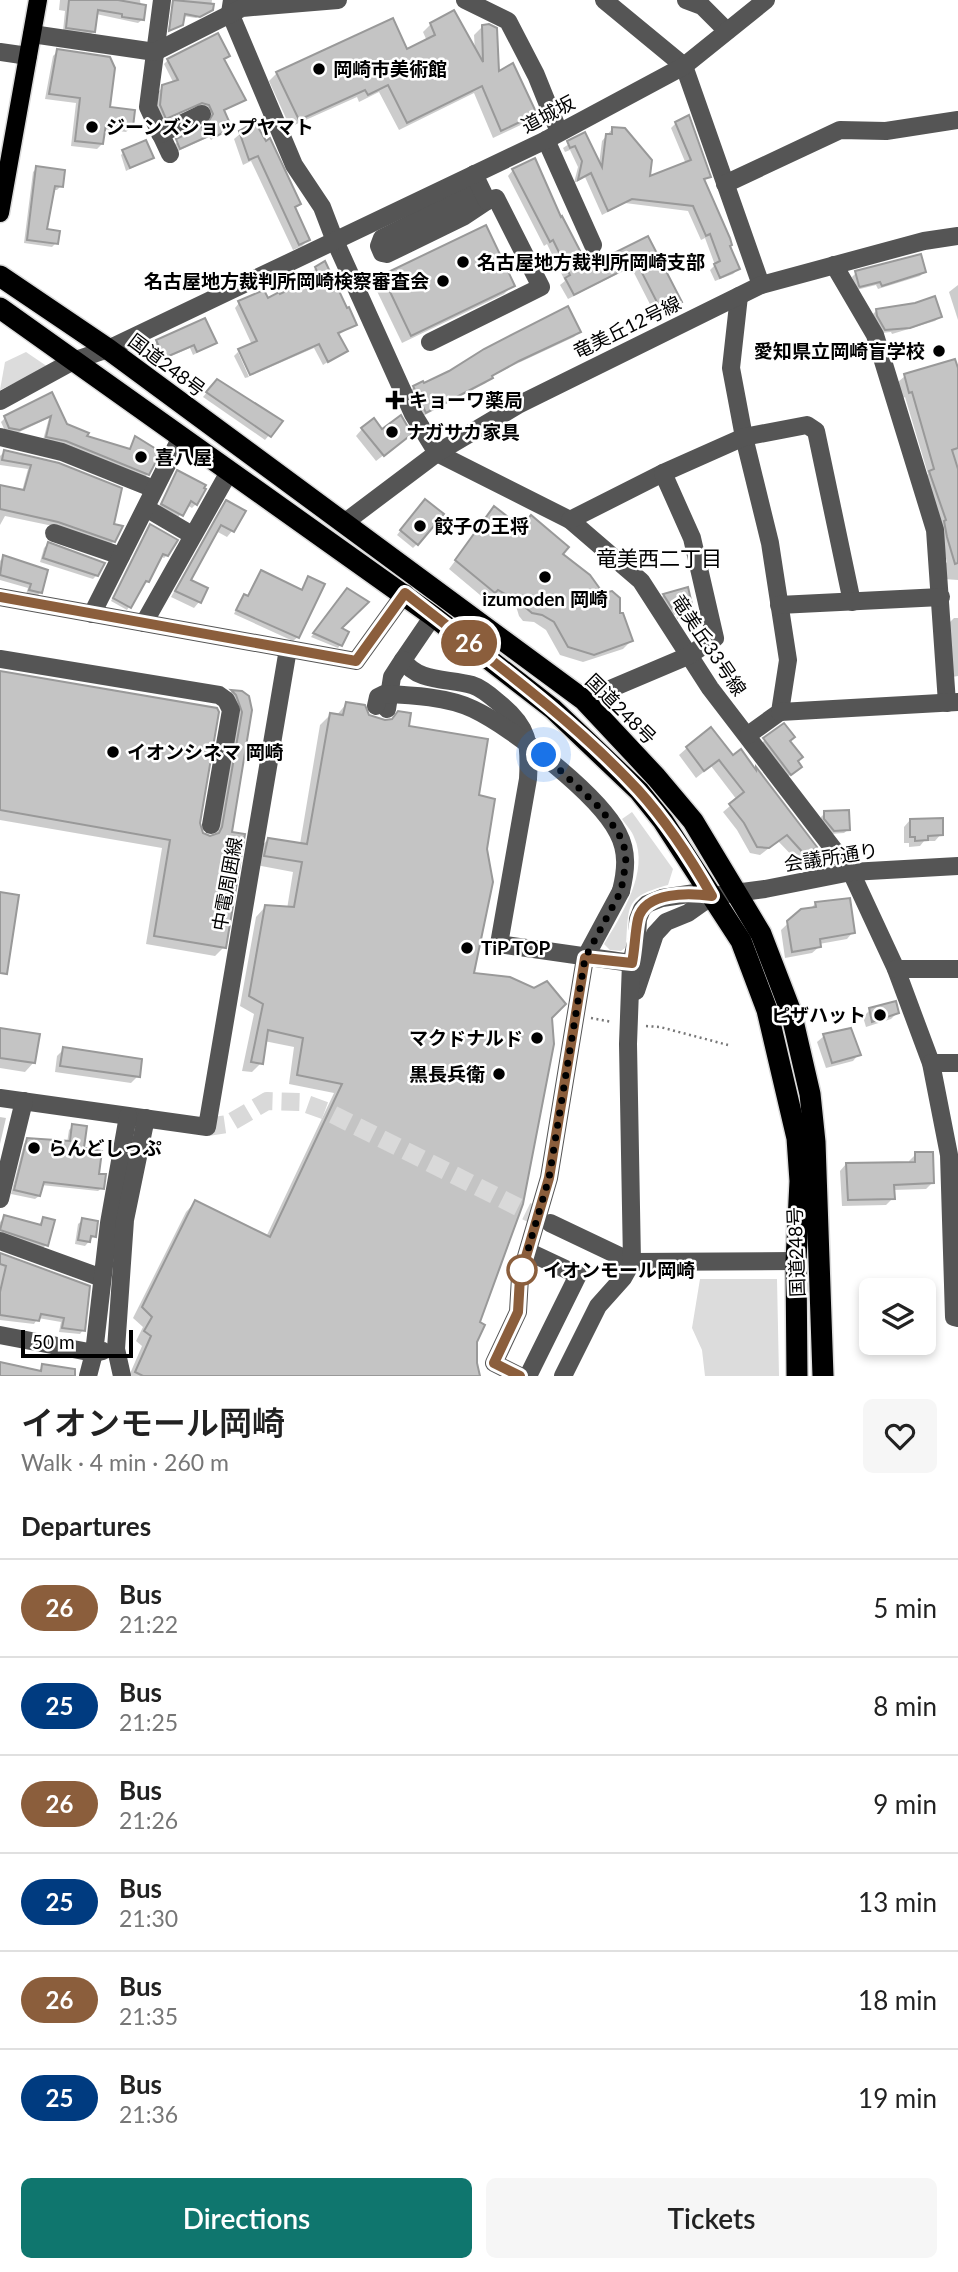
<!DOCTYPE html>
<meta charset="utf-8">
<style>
body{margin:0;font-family:Lato,"Noto Sans JP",sans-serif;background:#f6f6f6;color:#222;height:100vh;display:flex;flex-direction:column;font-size:26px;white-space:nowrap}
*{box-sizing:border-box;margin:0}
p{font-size:23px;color:#767676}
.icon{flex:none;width:38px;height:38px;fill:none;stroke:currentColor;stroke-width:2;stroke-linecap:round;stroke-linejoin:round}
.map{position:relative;height:1376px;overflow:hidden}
.details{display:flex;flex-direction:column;background:#fff;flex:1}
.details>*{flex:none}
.badge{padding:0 14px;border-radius:23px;font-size:24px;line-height:46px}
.buttons{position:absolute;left:859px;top:1278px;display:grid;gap:14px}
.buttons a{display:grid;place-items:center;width:77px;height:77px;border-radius:10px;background:#fff;box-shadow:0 4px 10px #0003;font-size:35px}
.scale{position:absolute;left:21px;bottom:18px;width:112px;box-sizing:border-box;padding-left:7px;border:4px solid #000;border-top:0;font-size:19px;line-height:24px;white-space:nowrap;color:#000;-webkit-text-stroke:5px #fff;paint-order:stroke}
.you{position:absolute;width:35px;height:35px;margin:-18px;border:5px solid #fff;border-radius:50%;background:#1a73e8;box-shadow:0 0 0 10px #1a73e833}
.map>.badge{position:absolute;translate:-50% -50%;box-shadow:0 0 0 4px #fff}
h2{padding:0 21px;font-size:26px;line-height:63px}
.round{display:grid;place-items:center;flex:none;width:74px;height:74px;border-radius:10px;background:#f6f6f6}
.head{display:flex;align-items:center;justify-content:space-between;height:119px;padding:0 21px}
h1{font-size:33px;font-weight:600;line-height:52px}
.button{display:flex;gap:14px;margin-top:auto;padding:14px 21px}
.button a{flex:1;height:80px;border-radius:10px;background:#0f766e;color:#fff;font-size:28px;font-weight:600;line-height:80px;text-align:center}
.button a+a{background:#f6f6f6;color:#222}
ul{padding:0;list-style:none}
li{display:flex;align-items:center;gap:21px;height:98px;padding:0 21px;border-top:2px solid #e0e0e0}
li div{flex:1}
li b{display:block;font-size:26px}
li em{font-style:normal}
li .badge{min-width:77px;font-weight:700;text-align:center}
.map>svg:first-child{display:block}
.green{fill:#dcdcdc}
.shadow{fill:#0003}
.building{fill:#c4c4c4;stroke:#999;stroke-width:2}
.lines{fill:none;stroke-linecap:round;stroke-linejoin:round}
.minor-tunnel{stroke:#d9d9d9;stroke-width:18;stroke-dasharray:18 9;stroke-linecap:butt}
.major-casing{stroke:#dbdbdb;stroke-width:21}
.highway-casing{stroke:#dbdbdb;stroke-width:24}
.path{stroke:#777;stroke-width:2.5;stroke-dasharray:2 3.5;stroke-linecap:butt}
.minor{stroke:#555;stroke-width:18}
.major{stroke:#000;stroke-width:18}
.highway{stroke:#000;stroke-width:21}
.minor-bridge{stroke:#555;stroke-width:18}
.line-casing{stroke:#fff;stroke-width:16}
.line{stroke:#8b5e3c;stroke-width:10}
.walk{stroke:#000;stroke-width:7;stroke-dasharray:0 12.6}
.poi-dot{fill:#000;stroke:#fff;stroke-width:2.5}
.stop-dot{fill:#fff;stroke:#8b5e3c;stroke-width:3.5}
.labels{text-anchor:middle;stroke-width:5;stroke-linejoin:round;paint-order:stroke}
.poi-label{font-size:19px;font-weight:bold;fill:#000;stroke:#fff;text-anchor:start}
.street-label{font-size:19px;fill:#000;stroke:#fff}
.stop-label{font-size:19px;font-weight:bold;fill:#000;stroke:#fff;text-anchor:start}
.neighbourhood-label{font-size:21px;fill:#000;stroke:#fff}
</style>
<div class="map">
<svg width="958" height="1376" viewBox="0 0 958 1376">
<rect width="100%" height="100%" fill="#fff"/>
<g class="green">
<path d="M26,352L48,367L0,390L5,362Z"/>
<path d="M632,812L673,869L668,885C624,897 629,905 626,947L621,951L610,950L604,944C621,916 650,871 634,837C632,831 626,825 622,819Z"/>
<path d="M700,1279H777L779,1376H705L702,1350L692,1328Z"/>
</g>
<g class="shadow">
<path d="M60,0H140L143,19L138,23L96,14L94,31L90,35L63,31L65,11L59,10Z"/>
<path d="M173,0H212L211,9L196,18L183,16L181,24L168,31Z"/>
<path d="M431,24L475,51L474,35L483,26L497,73L535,114L527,122L493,138L474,93L399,130L379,92L359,102L357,97L290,127L269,81L277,73L406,52L427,41L423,32Z"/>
<path d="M58,51L108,109L131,127L126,132L103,129L102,144L97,149L71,146L76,103L45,99L53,56Z"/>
<path d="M228,56L223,60L244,100L223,111L230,127L211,140L209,137L176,152L173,145L206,126L210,121L209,114L204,108L192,107L162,121L156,110L159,91L163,87L174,84L164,64L168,60Z"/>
<path d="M676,123L709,176L703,181L738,269L733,274L715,281L710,270L715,265L705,238L701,240L688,211L625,203L602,215L585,177L574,183L578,167L570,150L565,152L563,148L584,134L599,164L602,141L612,129L648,178L686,164L671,128Z"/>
<path d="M241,133L299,204L294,209L308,240L302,246L293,250L251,161L243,165L234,139Z"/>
<path d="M125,151L152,158L126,171L121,155Z"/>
<path d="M37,168L61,186L57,190H52L45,231L56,243L52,247L24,243L33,172Z"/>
<path d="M513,170L587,269L647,238L680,302L674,307L656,316L631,267L568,299L560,285L565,281L547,244L544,246L508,176Z"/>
<path d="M485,227L513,285L504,294L402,343L374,285L383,277Z"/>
<path d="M316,268L355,325L338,335L346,350L323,365L314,348L252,375L241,351L252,345L235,308L239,303L267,300L279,296L314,280L311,273Z"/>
<path d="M924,272L920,276L878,289L876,285L856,290L852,277L856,273Z"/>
<path d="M958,285V320L949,292Z"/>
<path d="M915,304L940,317L935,321L892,334L891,332L881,333L873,314L877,310Z"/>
<path d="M579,332L574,337L512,366L490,377L486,383L421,417L409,392L414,387L423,386Z"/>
<path d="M157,342L215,343L193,355L190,348L160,361L153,346Z"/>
<path d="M238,352L249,377L245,378L234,356Z"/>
<path d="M958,374V580L944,579L943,566L947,562L923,478L928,474L905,397L903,398L898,382L905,376Z"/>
<path d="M213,385L280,422L265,440L203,397Z"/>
<path d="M51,395L65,425L85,437L128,450L136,438L148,474L144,478L43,440L49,418L15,434L5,431L1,422L5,418Z"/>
<path d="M362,429L382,431L403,440L376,461L356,436Z"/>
<path d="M4,452L58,465L112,525L114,541L109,546L53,526L5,516L0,525V487L22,491L28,469L0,465V456Z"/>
<path d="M178,472L196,504L192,508L187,505L177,519L158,508Z"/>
<path d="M227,502L232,531L227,537L216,531L189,581L199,602L194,608L171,597L221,508Z"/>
<path d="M421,505L417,544L413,548L397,535Z"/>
<path d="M495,508L520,529L561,554L618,615L631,641L623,649L583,662L560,655L546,630L534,622L523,621L519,616L516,606L498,602L489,597L486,600L449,569Z"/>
<path d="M148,529L167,555L164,558L160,556L147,581L143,584L127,610L111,601Z"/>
<path d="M48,544L97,575L93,579L40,562L44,548Z"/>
<path d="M3,557L41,592L37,596L26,594L28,588L0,580V561Z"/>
<path d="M261,572L300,592L309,579L298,637L293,641L234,614L240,600L244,596L247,597Z"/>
<path d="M686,590L692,612L688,617L677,619L676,614L671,616L660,599L664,595Z"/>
<path d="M344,593L339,629L341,644L338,648L311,637Z"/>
<path d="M954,618H958V676L952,677L949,623Z"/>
<path d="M0,672L198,823L202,835L210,838L214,837L234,722L223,700L232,691L248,697L230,833L224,947L215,956L146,944L162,848L0,820Z"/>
<path d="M347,703L368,716L407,727L477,796L472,974L550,1018L478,1323L475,1363L478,1376H129L142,1346L136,1341L143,1327L133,1318L186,1212L195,1202L266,1237L334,1093L289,1084L294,1047L264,1041L261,1063L252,1072L242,1071L254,1014L240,1006L256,917L265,907L287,909L293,872L256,865L259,849L268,839L300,844L320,725L330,715L336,716Z"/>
<path d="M784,726L796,762V771L786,778L760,744Z"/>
<path d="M687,748L732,758L807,854L798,862L778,841L760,855L750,853L737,830L723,812L737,800L711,766L696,778L679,755Z"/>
<path d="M825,813L849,829L844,833L829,834L821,823V817Z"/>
<path d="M910,820L941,834L935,841H924L920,846L909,847V843H904V827Z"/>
<path d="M849,900L853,932L847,939L819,944V947L812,953L785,958L781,930L802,910L810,909L815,904Z"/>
<path d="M870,1010L897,1013L891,1019L866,1027L863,1017Z"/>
<path d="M0,1029L34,1062L25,1072L0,1068Z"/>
<path d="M824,1036L859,1054L853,1061L826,1068L817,1042Z"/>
<path d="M64,1049L138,1076L131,1083L55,1072L57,1056Z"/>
<path d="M0,1117L6,1118L0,1144Z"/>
<path d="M73,1126L82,1150L102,1188L98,1191L41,1185L39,1196L35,1199L11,1194L24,1144L27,1140L67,1143L69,1130Z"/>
<path d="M916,1154L933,1182L926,1189L892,1190L893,1198L886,1205L842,1206L840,1171L846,1164H909V1161Z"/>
<path d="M5,1217L38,1226L43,1219L46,1245L42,1249L0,1235V1222Z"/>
<path d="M83,1220L94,1236L85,1246L75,1244L78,1224Z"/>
<path d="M0,1255L83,1330L80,1334L59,1332L61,1322L38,1318L34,1324L0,1320Z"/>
</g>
<g class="building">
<path d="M69,0H118L146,5L144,20L122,17V14L98,10L95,32L66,28Z"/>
<path d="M173,0L214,4L213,10L200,17L185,14L183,25L169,31Z"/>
<path d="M454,10L483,62L482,25L489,24L497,28L499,71L513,63L537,114L501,131L482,86L407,123L388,85L368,95L365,90L299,120L276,72L393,18L407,49L435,35L430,23Z"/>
<path d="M218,33L230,56L224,59L246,100L224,110L232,128L215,137L213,134L180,149L176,139L207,124L213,114L209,105L202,103L166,119L160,105L162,85L178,80L167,59Z"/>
<path d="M57,49L110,57L115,68L110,107L135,110L133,127L106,124L103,144L75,141L80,98L49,94Z"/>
<path d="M689,115L711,177L704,179L730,238L732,245L730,246L740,269L720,278L714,264L720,261L710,234L706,236L693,206L632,199L608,211L591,173L578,180L582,161L575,146L570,148L567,141L585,132L602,167L606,134H612V127L625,128L652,160L650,176L691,160L675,122Z"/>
<path d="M255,122L266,141L270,138L301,204L295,207L310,240L299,245L258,156L249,160L239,131Z"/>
<path d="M146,140L154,158L130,168L122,150Z"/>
<path d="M535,158L561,217L562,216L588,266L648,236L682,302L662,312L637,263L574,295L565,278L570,275L553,240L550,242L512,169Z"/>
<path d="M36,166L65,170L63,187L55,186L47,229L60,231L58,244L27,240Z"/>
<path d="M486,225L515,286L411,336L382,275Z"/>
<path d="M921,254L926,272L882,286L880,282L860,287L859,286L855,271Z"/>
<path d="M325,261L347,308L349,307L357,325L338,333L348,351L328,362L319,344L250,375L238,349L257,341L238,301L264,290L268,298L279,292L280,294L319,276L315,267Z"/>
<path d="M935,296L942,317L910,328L885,330L877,316L876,309L915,303Z"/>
<path d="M568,306L581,332L519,361L492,376L493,378L426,413L413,386L423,381L424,383L449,371L484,349Z"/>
<path d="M205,318L217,343L197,352L194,345L164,358L156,340Z"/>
<path d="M955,359L958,368V448L952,450L958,469V563L955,564L947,537L944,521L946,520L929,471L934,469L912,392L909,393L904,374Z"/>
<path d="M217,379L283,421L271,437L206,392Z"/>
<path d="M52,392L67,424L89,433L87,436L130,449L135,436L161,452L149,475L66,441L46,437L51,416L20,430L9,428L4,416Z"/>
<path d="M401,415L412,434L384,456L361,428L374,418L382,429Z"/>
<path d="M4,450L59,463L122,488L114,524L123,526L115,542L58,522L0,509V485L24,490L31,465L2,460Z"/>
<path d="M177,470L206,485L204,488L206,489L197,505L191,501L183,516L161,504Z"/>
<path d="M425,499L444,514L418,545L400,530Z"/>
<path d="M226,500L246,511L234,532L221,525L191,580L208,588L201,603L175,591Z"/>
<path d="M494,506L521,527L531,515L569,547L563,554L590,575L603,593L612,591L620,598V613H623L633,641L594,655L568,647L554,622L542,615L532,613L526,608L524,598L507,595L498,590L495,593L455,560Z"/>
<path d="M150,524L178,540L168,556L163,554L149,582L146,581L131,608L113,598Z"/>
<path d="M48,542L105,563L98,576L43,558Z"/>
<path d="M3,555L48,570L42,593L29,590L31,584L0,575Z"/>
<path d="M261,570L302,590L308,576L325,584L299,638L236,610L244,594L248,596Z"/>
<path d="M688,587L694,613L681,616L680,611L675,613L663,594Z"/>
<path d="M347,588L369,602L342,628L349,632L342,646L313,633Z"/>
<path d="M0,671L217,708L219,712L200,823L203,833L210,836L219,833L222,827L242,712L236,695L231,690L242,691L249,696L252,710L232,832L245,834L226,948L154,936L170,840L0,810Z"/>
<path d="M346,702L365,705L369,715L385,720L392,719L398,711L411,713L409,726L488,739L479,795L495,799L487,849L493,882L474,973L510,977L534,988L547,981L566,1004L552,1018L554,1044L523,1204L480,1322L485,1325L477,1342V1363L480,1376H143L135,1372L151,1336L144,1331L152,1317L142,1307L195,1200L270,1237L342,1084L297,1075L303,1038L268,1030L263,1064L251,1062L263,1004L249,996L265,905L294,907L302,862L264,856L268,838L307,844L330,713L343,715Z"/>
<path d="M784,723L795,737L790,741L803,757L798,761L802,767L791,775L763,738Z"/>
<path d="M711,727L733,755L741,749L756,770V767L817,847L806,856L787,835L769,848L757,847L744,823L729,804L744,792L719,760L704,771L686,747Z"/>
<path d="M849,810L850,830L834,831L824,819V811Z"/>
<path d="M943,818V835L928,836V840L915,841V837H910V819Z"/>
<path d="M0,892L19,895L7,974L0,973Z"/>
<path d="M850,898L855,933L820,939L821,947L792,952L787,921L801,909L816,907L815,902Z"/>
<path d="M896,1001L899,1013L872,1022L869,1008Z"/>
<path d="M0,1028L40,1034L35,1063L0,1058Z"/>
<path d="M851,1028L861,1055L832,1063L823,1034Z"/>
<path d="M63,1047L142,1059L140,1077L60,1066Z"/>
<path d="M72,1124L87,1126L84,1148L102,1151L99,1174H106L104,1189L44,1182L40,1196L14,1190L27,1138L70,1141Z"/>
<path d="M915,1152H933L934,1183L894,1185L895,1199L848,1200L846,1163L915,1162Z"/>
<path d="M4,1215L41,1225L43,1217L55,1220L48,1246L0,1230Z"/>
<path d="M82,1218L98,1221L96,1237L91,1236L90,1242L78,1240Z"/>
<path d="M0,1253L90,1286L85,1331L62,1328L64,1318L41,1314L39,1321L0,1315V1292L6,1266L0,1264Z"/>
<path d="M0,1362L41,1371L42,1364L75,1369V1376H0Z"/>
</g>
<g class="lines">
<path class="minor-tunnel" d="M207,1127L228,1124L267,1101L301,1102L326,1111L550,1223"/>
<defs>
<path id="major" d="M0,213L38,0"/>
<g id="highway">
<path d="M0,276L108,349L584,700L656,777L693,821L761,934L791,1012L810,1094L815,1142L823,1376"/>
<path d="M0,308L433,616L553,709L639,791L663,821L741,941L767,1010L797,1138L800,1181L796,1261L797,1376"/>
</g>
</defs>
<use href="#major" class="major-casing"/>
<use href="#highway" class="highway-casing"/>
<g class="path">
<path d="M591,1018L612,1022"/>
<path d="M646,1026L660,1027L728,1045"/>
</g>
<g class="minor">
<path d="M162,0L148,107L170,154"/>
<path d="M232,0L230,13L294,165L322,207L335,241L413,414L437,453L570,520L641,581L710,688L851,872L896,969L931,1063L949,1155L954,1317L958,1318"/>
<path d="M465,0L508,21L536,75L559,132"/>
<path d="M604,0L684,66L761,285"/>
<path d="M686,0L702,6L727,31"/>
<path d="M32,34L155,52L242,8L338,0"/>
<path d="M0,52L28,56"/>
<path d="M160,134L202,114"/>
<path d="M546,140L593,245"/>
<path d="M725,184L840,130L886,131L958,120"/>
<path d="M480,189L382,238L379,246L382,253L387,254L463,217L487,201"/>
<path d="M834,265L875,335L935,530L947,703"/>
<path d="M739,296L731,368L744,437L770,543L788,660L780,712L748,735"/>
<path d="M430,342L541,287L496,198L487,201L474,174"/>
<path d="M0,401L73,361L108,349L546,140L684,66L766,0"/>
<path d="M0,437L62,452L154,489"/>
<path d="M146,508L192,535"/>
<path d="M570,520L663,473L744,437L807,425L816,431L852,602"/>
<path d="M344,523L437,453L518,405L761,285L924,241L958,236"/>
<path d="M54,533L121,556"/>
<path d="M0,597L356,661L405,593"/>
<path d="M779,605L941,597"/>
<path d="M92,614L181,437"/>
<path d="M433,616L403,660C418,683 448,678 472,685C482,688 492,697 499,703C529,727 530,743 528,779L499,944L631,963"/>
<path d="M144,623L229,472"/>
<path d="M0,659L219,695L226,700L231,710L211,825"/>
<path d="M584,700L688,656L715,638L692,538L663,473"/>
<path d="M387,709L392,677L403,660"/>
<path d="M780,712L958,702"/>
<path d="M896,969H958"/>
<path d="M636,991L655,934L666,922L688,913L712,896"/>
<path d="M931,1063H958"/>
<path d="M0,1098L207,1127L288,649"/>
<path d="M0,1199L24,1101"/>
<path d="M550,1223L632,1262L796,1261"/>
<path d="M0,1241L102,1278"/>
<path d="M0,1335L94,1353L103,1351"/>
<path d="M88,1376L94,1353L109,1223L128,1116"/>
<path d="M122,1376L116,1349L125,1220L146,1118"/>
<path d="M520,1376L494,1363L518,1312L520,1277L549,1178L585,958L621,891"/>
<path d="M528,1376L578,1275L529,1252"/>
<path d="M563,1376L598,1306L623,1278L632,1262L628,1044L631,963L637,939L638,919L642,909L647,904L662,898L695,893L712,896L765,889L851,872L958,866"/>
</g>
<use href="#major" class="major"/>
<use href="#highway" class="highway"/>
<path class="minor-bridge" d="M376,706L378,697L384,694C412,695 448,697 473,709C513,728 599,795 618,833C628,852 626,871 621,891"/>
</g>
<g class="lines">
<defs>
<path id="line" d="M0,597L356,661L405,593C485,656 568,715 638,790C667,822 691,859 712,896C690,893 645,891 638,919C635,932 635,948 632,963L585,958L549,1178L520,1277L518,1312L494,1363L520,1376"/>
</defs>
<use href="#line" class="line-casing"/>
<use href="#line" class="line"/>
<path class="walk" d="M522,1270L520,1277L549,1178L585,958L621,891L626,862L624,846L618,832L600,808L544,755"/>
</g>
<g class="poi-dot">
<circle cx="319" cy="69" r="7"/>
<circle cx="92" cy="127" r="7"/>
<circle cx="463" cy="262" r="7"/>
<circle cx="443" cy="281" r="7"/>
<circle cx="939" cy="351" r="7"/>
<path d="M391.5 389.5h7v7h7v7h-7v7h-7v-7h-7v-7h7z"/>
<circle cx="392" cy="432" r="7"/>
<circle cx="141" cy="457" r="7"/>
<circle cx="420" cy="526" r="7"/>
<circle cx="545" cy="577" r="7"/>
<circle cx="113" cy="752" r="7"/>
<circle cx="467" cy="948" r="7"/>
<circle cx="880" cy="1015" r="7"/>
<circle cx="537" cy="1038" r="7"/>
<circle cx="499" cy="1074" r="7"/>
<circle cx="34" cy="1148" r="7"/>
</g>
<circle class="stop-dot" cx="522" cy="1270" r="14"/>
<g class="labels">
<g class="poi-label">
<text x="333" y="76">岡崎市美術館</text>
<text x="106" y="134">ジーンズショップヤマト</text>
<text x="477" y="269">名古屋地方裁判所岡崎支部</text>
<text x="429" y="288" text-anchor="end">名古屋地方裁判所岡崎検察審査会</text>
<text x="925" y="358" text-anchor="end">愛知県立岡崎盲学校</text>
<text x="409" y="407">キョーワ薬局</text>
<text x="406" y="439">ナガサカ家具</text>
<text x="155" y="464">喜八屋</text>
<text x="434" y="533">餃子の王将</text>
<text x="545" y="606" text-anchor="middle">izumoden 岡崎</text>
<text x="127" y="759">イオンシネマ 岡崎</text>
<text x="481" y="955">TiP TOP</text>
<text x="866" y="1022" text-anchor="end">ピザハット</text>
<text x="523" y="1045" text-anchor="end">マクドナルド</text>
<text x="485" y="1081" text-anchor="end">黒長兵衛</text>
<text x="48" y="1155">らんどしっぷ</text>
</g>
<g class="street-label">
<text transform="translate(548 114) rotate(-28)" y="7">道城坂</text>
<text transform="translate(627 327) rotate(-26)" y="7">竜美丘12号線</text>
<text transform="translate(167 365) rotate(37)" y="7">国道248号</text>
<text transform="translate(709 645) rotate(56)" y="7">竜美丘33号線</text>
<text transform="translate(621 709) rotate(45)" y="7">国道248号</text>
<text transform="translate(831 857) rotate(-9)" y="7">会議所通り</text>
<text transform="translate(227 884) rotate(-80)" y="7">中電周囲線</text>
<text transform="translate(796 1252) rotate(-92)" y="7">国道248号</text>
</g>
<g class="stop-label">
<text x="543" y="1277">イオンモール岡崎</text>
</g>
<g class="neighbourhood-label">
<text x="659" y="566">竜美西二丁目</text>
</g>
</g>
</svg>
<div class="buttons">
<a><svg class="icon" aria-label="layers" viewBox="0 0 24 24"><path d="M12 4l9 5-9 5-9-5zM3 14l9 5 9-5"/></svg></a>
</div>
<div class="scale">50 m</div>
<div class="you" style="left:544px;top:755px"></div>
<b class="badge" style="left:469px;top:643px;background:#8b5e3c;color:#fff">26</b>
</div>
<section class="details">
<div class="head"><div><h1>イオンモール岡崎</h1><p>Walk · 4 min · 260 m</p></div><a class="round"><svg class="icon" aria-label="heart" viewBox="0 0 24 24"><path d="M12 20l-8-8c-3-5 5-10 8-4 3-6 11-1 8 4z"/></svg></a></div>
<h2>Departures</h2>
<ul>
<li><span class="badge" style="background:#8b5e3c;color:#fff">26</span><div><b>Bus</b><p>21:22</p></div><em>5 min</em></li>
<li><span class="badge" style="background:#003b80;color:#fff">25</span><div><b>Bus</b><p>21:25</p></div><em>8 min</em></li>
<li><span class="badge" style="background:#8b5e3c;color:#fff">26</span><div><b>Bus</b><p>21:26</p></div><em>9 min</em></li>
<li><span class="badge" style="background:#003b80;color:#fff">25</span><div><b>Bus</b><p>21:30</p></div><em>13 min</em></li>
<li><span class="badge" style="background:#8b5e3c;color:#fff">26</span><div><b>Bus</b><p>21:35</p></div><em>18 min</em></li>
<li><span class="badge" style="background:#003b80;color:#fff">25</span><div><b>Bus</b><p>21:36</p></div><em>19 min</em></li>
</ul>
<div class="button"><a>Directions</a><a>Tickets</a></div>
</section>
